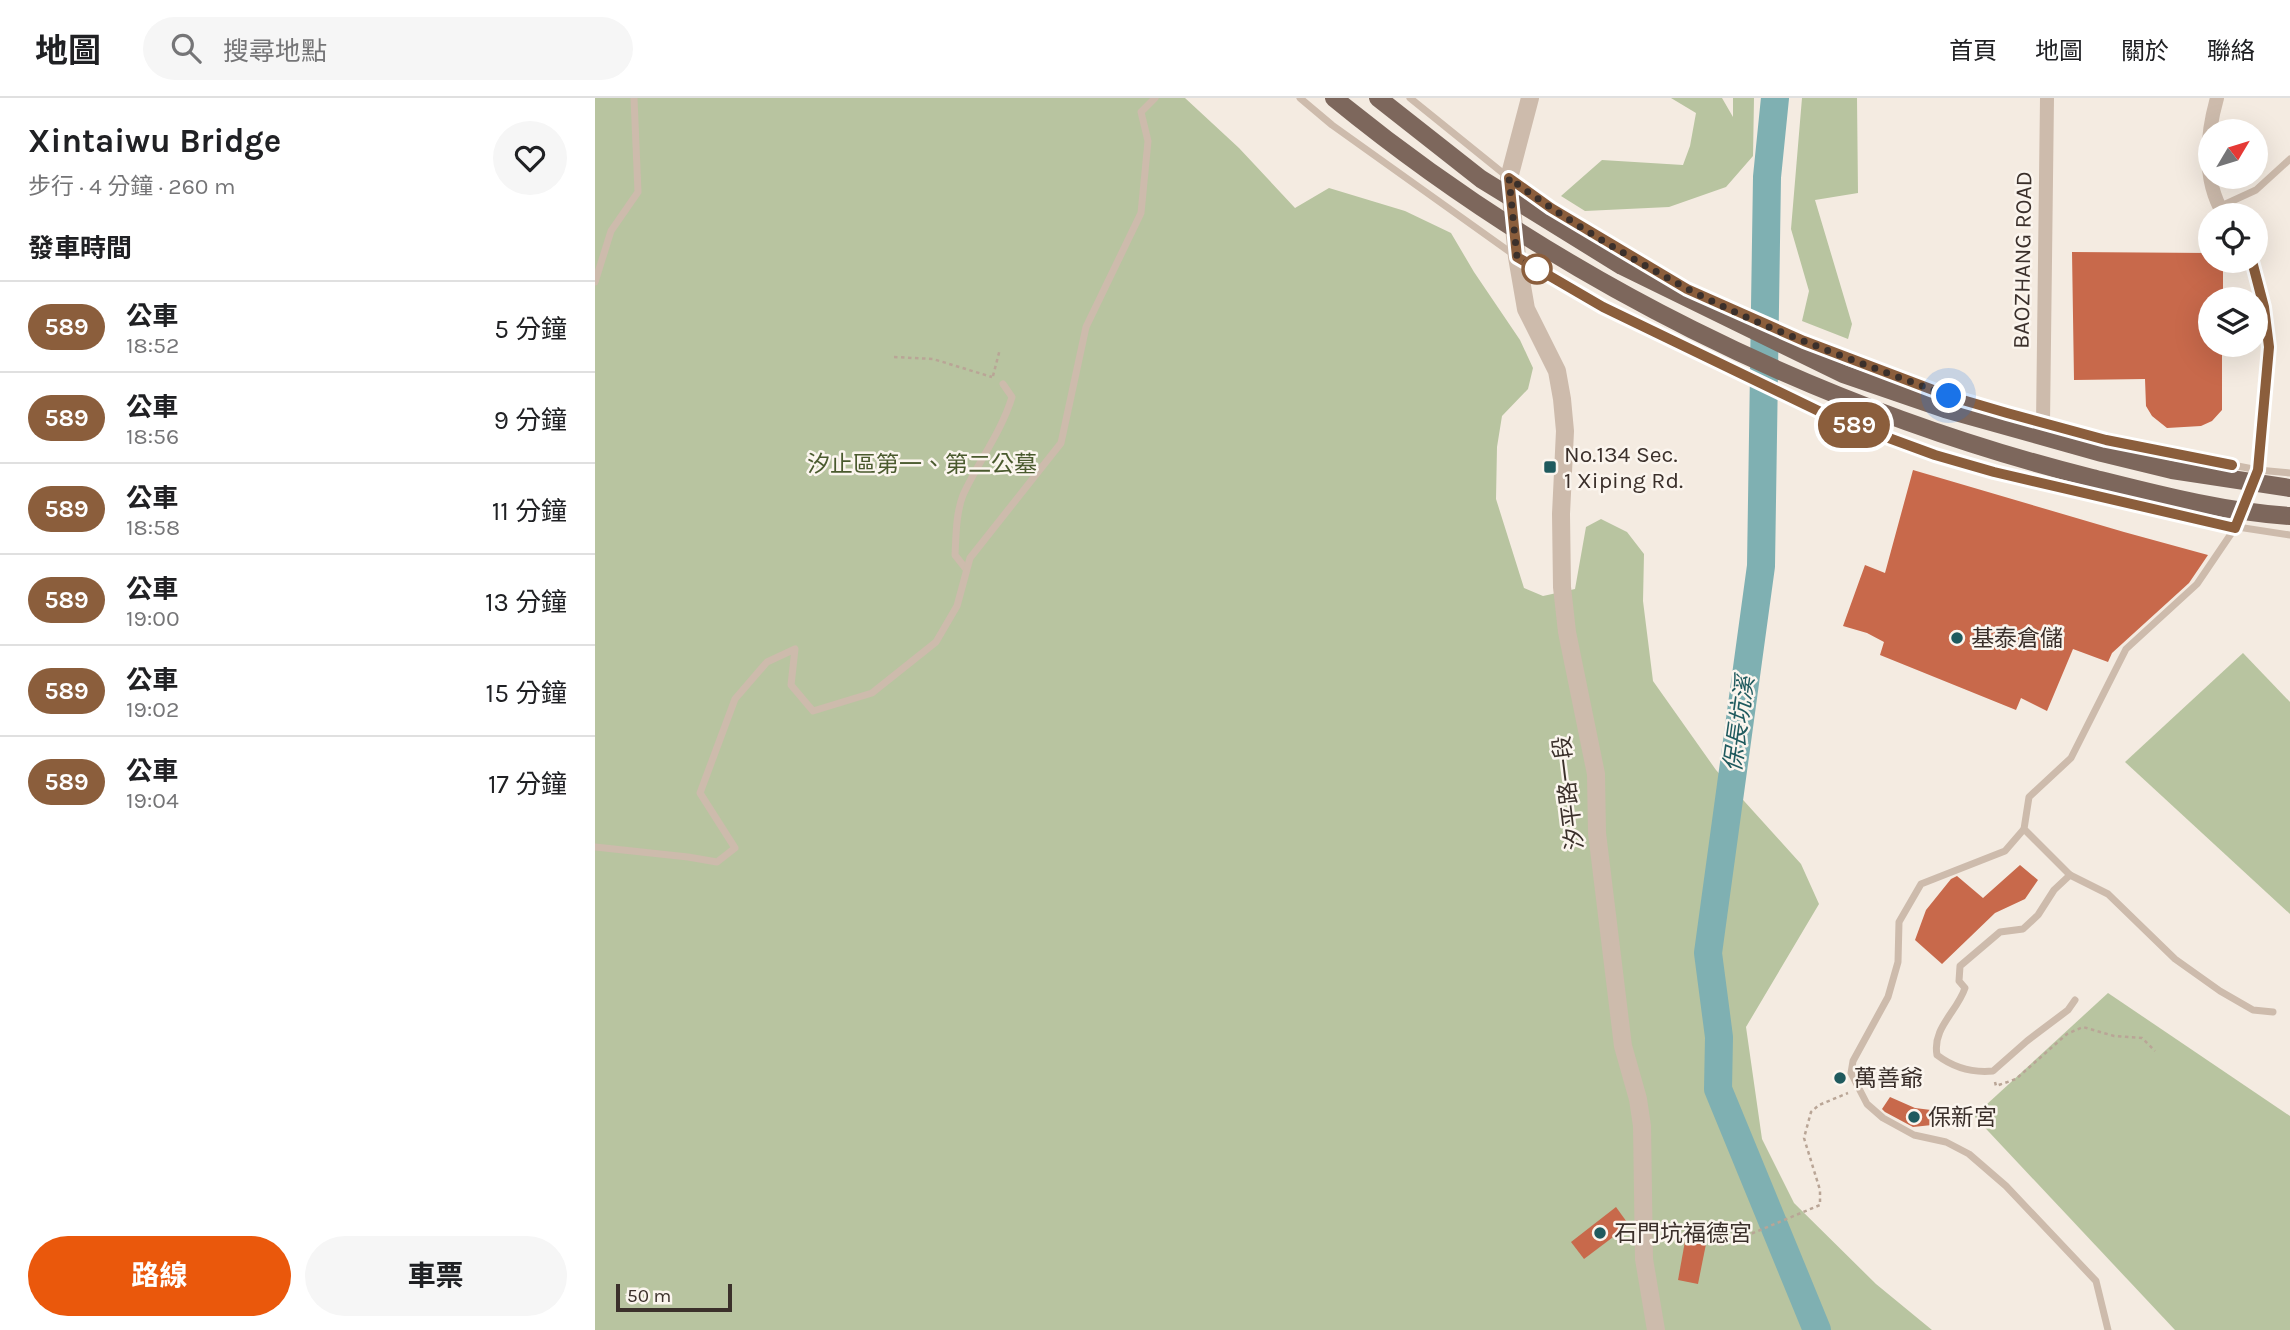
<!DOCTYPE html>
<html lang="zh-TW">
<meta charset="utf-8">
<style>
body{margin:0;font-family:Karla,"Noto Sans TC",sans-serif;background:#f6f6f6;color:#202124;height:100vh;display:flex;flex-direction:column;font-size:26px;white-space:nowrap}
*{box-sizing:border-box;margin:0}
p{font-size:23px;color:#757577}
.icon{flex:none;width:38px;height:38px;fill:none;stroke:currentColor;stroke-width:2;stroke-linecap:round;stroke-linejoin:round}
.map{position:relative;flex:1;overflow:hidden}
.side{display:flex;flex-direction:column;background:#fff;width:595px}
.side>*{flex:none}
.badge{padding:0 14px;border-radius:23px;font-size:24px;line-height:46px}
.needle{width:46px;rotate:52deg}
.fabs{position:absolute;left:1603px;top:21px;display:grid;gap:14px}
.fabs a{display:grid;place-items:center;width:70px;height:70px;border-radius:50%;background:#fff;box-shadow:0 7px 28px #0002;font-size:35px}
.scale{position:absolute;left:21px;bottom:18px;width:116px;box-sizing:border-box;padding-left:7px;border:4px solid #3b302b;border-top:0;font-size:19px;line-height:24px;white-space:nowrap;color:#3b302b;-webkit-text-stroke:5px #fbf5ee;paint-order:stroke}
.you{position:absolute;width:35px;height:35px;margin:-18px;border:5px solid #fff;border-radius:50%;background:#1a73e8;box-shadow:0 0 0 10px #1a73e833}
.map>.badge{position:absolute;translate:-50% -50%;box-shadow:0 0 0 4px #fff}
h2{padding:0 28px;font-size:26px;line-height:63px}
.round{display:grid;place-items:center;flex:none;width:74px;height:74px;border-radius:37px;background:#f6f6f6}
.overview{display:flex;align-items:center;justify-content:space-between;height:119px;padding:0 28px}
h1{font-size:33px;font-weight:700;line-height:52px}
.button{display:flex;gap:14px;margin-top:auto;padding:14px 28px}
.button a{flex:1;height:80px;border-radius:42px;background:#ea580c;color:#fff;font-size:28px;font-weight:700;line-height:80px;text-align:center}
.button a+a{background:#f6f6f6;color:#202124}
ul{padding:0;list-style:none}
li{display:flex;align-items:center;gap:21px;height:91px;padding:0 28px;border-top:2px solid #e0e0e0}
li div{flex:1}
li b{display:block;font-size:26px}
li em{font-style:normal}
li .badge{min-width:77px;font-weight:700;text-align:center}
header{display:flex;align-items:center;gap:42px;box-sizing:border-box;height:98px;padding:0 35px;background:#fff;border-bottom:2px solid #e0e0e0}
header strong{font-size:33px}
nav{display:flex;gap:38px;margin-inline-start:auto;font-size:24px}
.search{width:490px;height:63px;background:#f6f6f6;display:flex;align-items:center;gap:18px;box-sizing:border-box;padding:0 24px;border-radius:38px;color:#757577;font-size:26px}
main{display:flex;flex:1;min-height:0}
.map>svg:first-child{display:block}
.green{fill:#b8c4a0}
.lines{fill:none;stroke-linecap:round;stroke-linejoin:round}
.river{stroke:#7fb0b2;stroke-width:28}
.building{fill:#c8694b}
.path{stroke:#b9a596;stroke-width:2.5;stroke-dasharray:3.5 3.5;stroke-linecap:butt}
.service{stroke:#cdbbac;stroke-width:7}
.minor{stroke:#cdbbac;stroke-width:14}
.tertiary{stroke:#cdbbac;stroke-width:18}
.primary-bridge{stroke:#7d675c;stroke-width:18}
.line-casing{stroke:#fff;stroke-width:16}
.line{stroke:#8b5e3c;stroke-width:10}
.walk{stroke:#3b302b;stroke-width:7;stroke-dasharray:0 12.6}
.stop-dot{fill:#fff;stroke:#8b5e3c;stroke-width:3.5}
.poi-dot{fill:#1f5a5e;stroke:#fbf5ee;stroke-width:2.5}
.labels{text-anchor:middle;stroke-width:5;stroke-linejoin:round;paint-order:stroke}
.street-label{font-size:23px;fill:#3b302b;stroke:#fbf5ee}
.poi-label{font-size:23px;fill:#3b302b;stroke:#fbf5ee;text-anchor:start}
.park-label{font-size:23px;fill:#4a5a2e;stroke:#fbf5ee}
.water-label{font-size:24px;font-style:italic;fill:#1f5a5e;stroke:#fbf5ee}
</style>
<header>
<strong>地圖</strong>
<div class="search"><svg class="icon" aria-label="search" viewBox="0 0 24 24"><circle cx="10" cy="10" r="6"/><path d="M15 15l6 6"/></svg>搜尋地點</div>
<nav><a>首頁</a><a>地圖</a><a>關於</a><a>聯絡</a></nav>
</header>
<main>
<section class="side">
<div class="overview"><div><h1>Xintaiwu Bridge</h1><p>步行 · 4 分鐘 · 260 m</p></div><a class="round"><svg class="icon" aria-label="heart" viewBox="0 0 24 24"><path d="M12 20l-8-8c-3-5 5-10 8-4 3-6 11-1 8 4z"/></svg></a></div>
<h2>發車時間</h2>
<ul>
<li><span class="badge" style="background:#8b5e3c;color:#fff">589</span><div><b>公車</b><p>18:52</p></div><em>5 分鐘</em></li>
<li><span class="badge" style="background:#8b5e3c;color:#fff">589</span><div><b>公車</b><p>18:56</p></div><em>9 分鐘</em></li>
<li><span class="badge" style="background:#8b5e3c;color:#fff">589</span><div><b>公車</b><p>18:58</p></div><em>11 分鐘</em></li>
<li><span class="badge" style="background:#8b5e3c;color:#fff">589</span><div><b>公車</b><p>19:00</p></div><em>13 分鐘</em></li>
<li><span class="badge" style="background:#8b5e3c;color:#fff">589</span><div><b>公車</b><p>19:02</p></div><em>15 分鐘</em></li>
<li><span class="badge" style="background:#8b5e3c;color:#fff">589</span><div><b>公車</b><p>19:04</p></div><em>17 分鐘</em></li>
</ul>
<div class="button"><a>路線</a><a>車票</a></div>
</section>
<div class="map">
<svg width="1695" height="1232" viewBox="0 0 1695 1232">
<rect width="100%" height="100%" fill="#f4ebe1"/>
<g class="green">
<path d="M0,0H590L644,50L700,110L734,90L810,113L856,135L879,174L925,242L938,270L933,291L907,318L902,349L901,401L929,490L948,498L980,491L991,429L1006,421L1032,434L1049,456L1048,503L1058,583L1121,672L1206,766L1224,806L1151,929L1167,1041L1199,1105L1281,1186L1337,1232H0Z"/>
<path d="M1076,0H1127L1138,19V0H1159L1158,58L1131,89L1074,109L990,113L966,98L1007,62L1088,67L1095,48L1101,15Z"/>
<path d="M1207,0H1262L1263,95L1220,102L1257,226L1253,241L1207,223L1214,193L1196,131Z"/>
<path d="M1648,555L1695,604V816L1530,664Z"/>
<path d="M1513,895L1695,1018V1232H1580L1379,1018Z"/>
</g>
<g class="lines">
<path class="river" d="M1180,0L1172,79L1166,468L1113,855L1124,939L1123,991L1222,1232"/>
</g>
<g class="building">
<path d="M1477,154L1615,155V163H1628V201H1615V247H1627V312L1617,323L1606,328L1572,330L1557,318L1551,308L1550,281L1479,282Z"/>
<path d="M1318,372L1529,434L1613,457L1594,485L1517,555L1513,564L1478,551L1452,613L1426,600L1421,612L1285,557L1289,544L1272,535L1248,528L1270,467L1290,475Z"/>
<path d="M1425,767L1443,782L1430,801L1400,815L1347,866L1320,842L1331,812L1356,781L1362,778L1388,800Z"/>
<path d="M1295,999L1320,1010L1336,1012L1337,1027L1318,1029L1290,1014L1287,1011Z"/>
<path d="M1021,1109L1034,1127L989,1161L976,1144Z"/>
<path d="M1092,1132L1113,1136L1103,1186L1083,1182Z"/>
</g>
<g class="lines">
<g class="path">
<path d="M299,259L338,261L397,279"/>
<path d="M398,278L405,251"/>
<path d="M1400,984L1401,988L1421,981L1472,936L1488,929L1519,938L1547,940L1560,953"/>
<path d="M1063,1132C1082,1126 1102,1128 1120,1135L1125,1147L1139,1143L1225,1107V1092L1209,1040L1216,1014L1224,1007L1253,995"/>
</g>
<g class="service">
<path d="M705,0L737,27L922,159L1008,209L1234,318L1340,357L1399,374L1610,424L1695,437"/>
<path d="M815,0L914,80L955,110L1092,191L1209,243L1354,298L1412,315L1511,342L1663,372L1695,375"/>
<path d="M1624,109L1661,92L1695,61"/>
<path d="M0,184L16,133L43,94L39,0"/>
<path d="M1657,385L1640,430L1602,486L1531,551L1476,660L1434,699L1429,731L1475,777L1513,796L1580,861L1625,893L1658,912L1678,914"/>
<path d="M371,471L360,457C361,438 361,415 368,397C383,364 406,335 417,299L408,286"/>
<path d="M1429,731L1410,753L1326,786L1304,824L1303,864L1293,899L1258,963L1256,975L1272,1006L1288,1020L1319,1037L1351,1044L1374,1056L1411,1088L1501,1183L1513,1232"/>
<path d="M0,749L93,759L122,764L140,750L105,695L140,601L172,564L200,551L196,587L218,613L277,595L341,544L362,508L375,460L466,345L491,229L546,115L553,43L546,14L560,0"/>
<path d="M1475,777L1459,792L1443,817L1428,831L1405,834L1365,868L1364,883L1370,890C1362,914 1337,930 1342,957C1359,970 1377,975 1398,973L1432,943L1473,912L1480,902"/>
</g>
<g class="minor">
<path d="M1622,0C1611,39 1607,81 1629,117"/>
<path d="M1657,163L1669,209L1674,249L1663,372"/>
<path d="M1448,325L1452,0"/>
</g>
<path class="tertiary" d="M935,0L914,80L922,159L931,211L962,273L967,301L970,333L966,416L967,489L972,534L1001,676L1002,735L1028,948L1043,1001L1047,1028L1049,1161L1061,1232"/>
<g class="primary-bridge">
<path d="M739,0C959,180 1222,311 1497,380C1561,396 1629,414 1695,418"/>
<path d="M783,0L886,81L1027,168L1248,276L1350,311L1507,355L1577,372L1695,390"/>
</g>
</g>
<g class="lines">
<defs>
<path id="line" d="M1637,367L1511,342L1412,315L1354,298L1209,243L1092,191L956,110L914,80L922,159L1008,209L1234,318L1340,357L1399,374L1640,430L1663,372L1674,249L1669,209L1657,163"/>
</defs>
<use href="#line" class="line-casing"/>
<use href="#line" class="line"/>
<path class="walk" d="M942,171L922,159L914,80C969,121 1030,157 1091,190C1173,233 1267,265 1354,298"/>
</g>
<circle class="stop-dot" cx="942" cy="171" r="14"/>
<g class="poi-dot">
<rect x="948" y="362" width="14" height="14" rx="3.5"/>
<circle cx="1362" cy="540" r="7"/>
<circle cx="1245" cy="980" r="7"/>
<circle cx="1319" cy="1019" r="7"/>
<circle cx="1005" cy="1135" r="7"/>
</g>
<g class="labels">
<g class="street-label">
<text transform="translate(1427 162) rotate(-89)" y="8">BAOZHANG ROAD</text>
<text transform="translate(973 695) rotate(-97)" y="8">汐平路一段</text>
</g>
<g class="poi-label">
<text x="969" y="364">No.134 Sec.<tspan x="969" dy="26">1 Xiping Rd.</tspan></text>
<text x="1376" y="548">基泰倉儲</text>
<text x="1259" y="988">萬善爺</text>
<text x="1333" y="1027">保新宮</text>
<text x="1019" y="1143">石門坑福德宮</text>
</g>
<g class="park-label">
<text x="327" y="374">汐止區第一、第二公墓</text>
</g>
<g class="water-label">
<text transform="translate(1144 626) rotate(-82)" y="8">保長坑溪</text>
</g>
</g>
</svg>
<div class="fabs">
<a><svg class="needle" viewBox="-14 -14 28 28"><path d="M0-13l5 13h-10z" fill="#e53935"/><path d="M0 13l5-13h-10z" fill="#757577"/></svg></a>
<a><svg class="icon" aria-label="locate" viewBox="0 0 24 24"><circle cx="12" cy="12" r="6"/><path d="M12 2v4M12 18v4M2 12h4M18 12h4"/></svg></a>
<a><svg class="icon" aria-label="layers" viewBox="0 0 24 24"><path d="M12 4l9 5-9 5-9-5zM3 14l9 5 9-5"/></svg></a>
</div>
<div class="scale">50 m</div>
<div class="you" style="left:1354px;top:298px"></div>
<b class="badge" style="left:1259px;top:327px;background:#8b5e3c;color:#fff">589</b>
</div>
</main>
